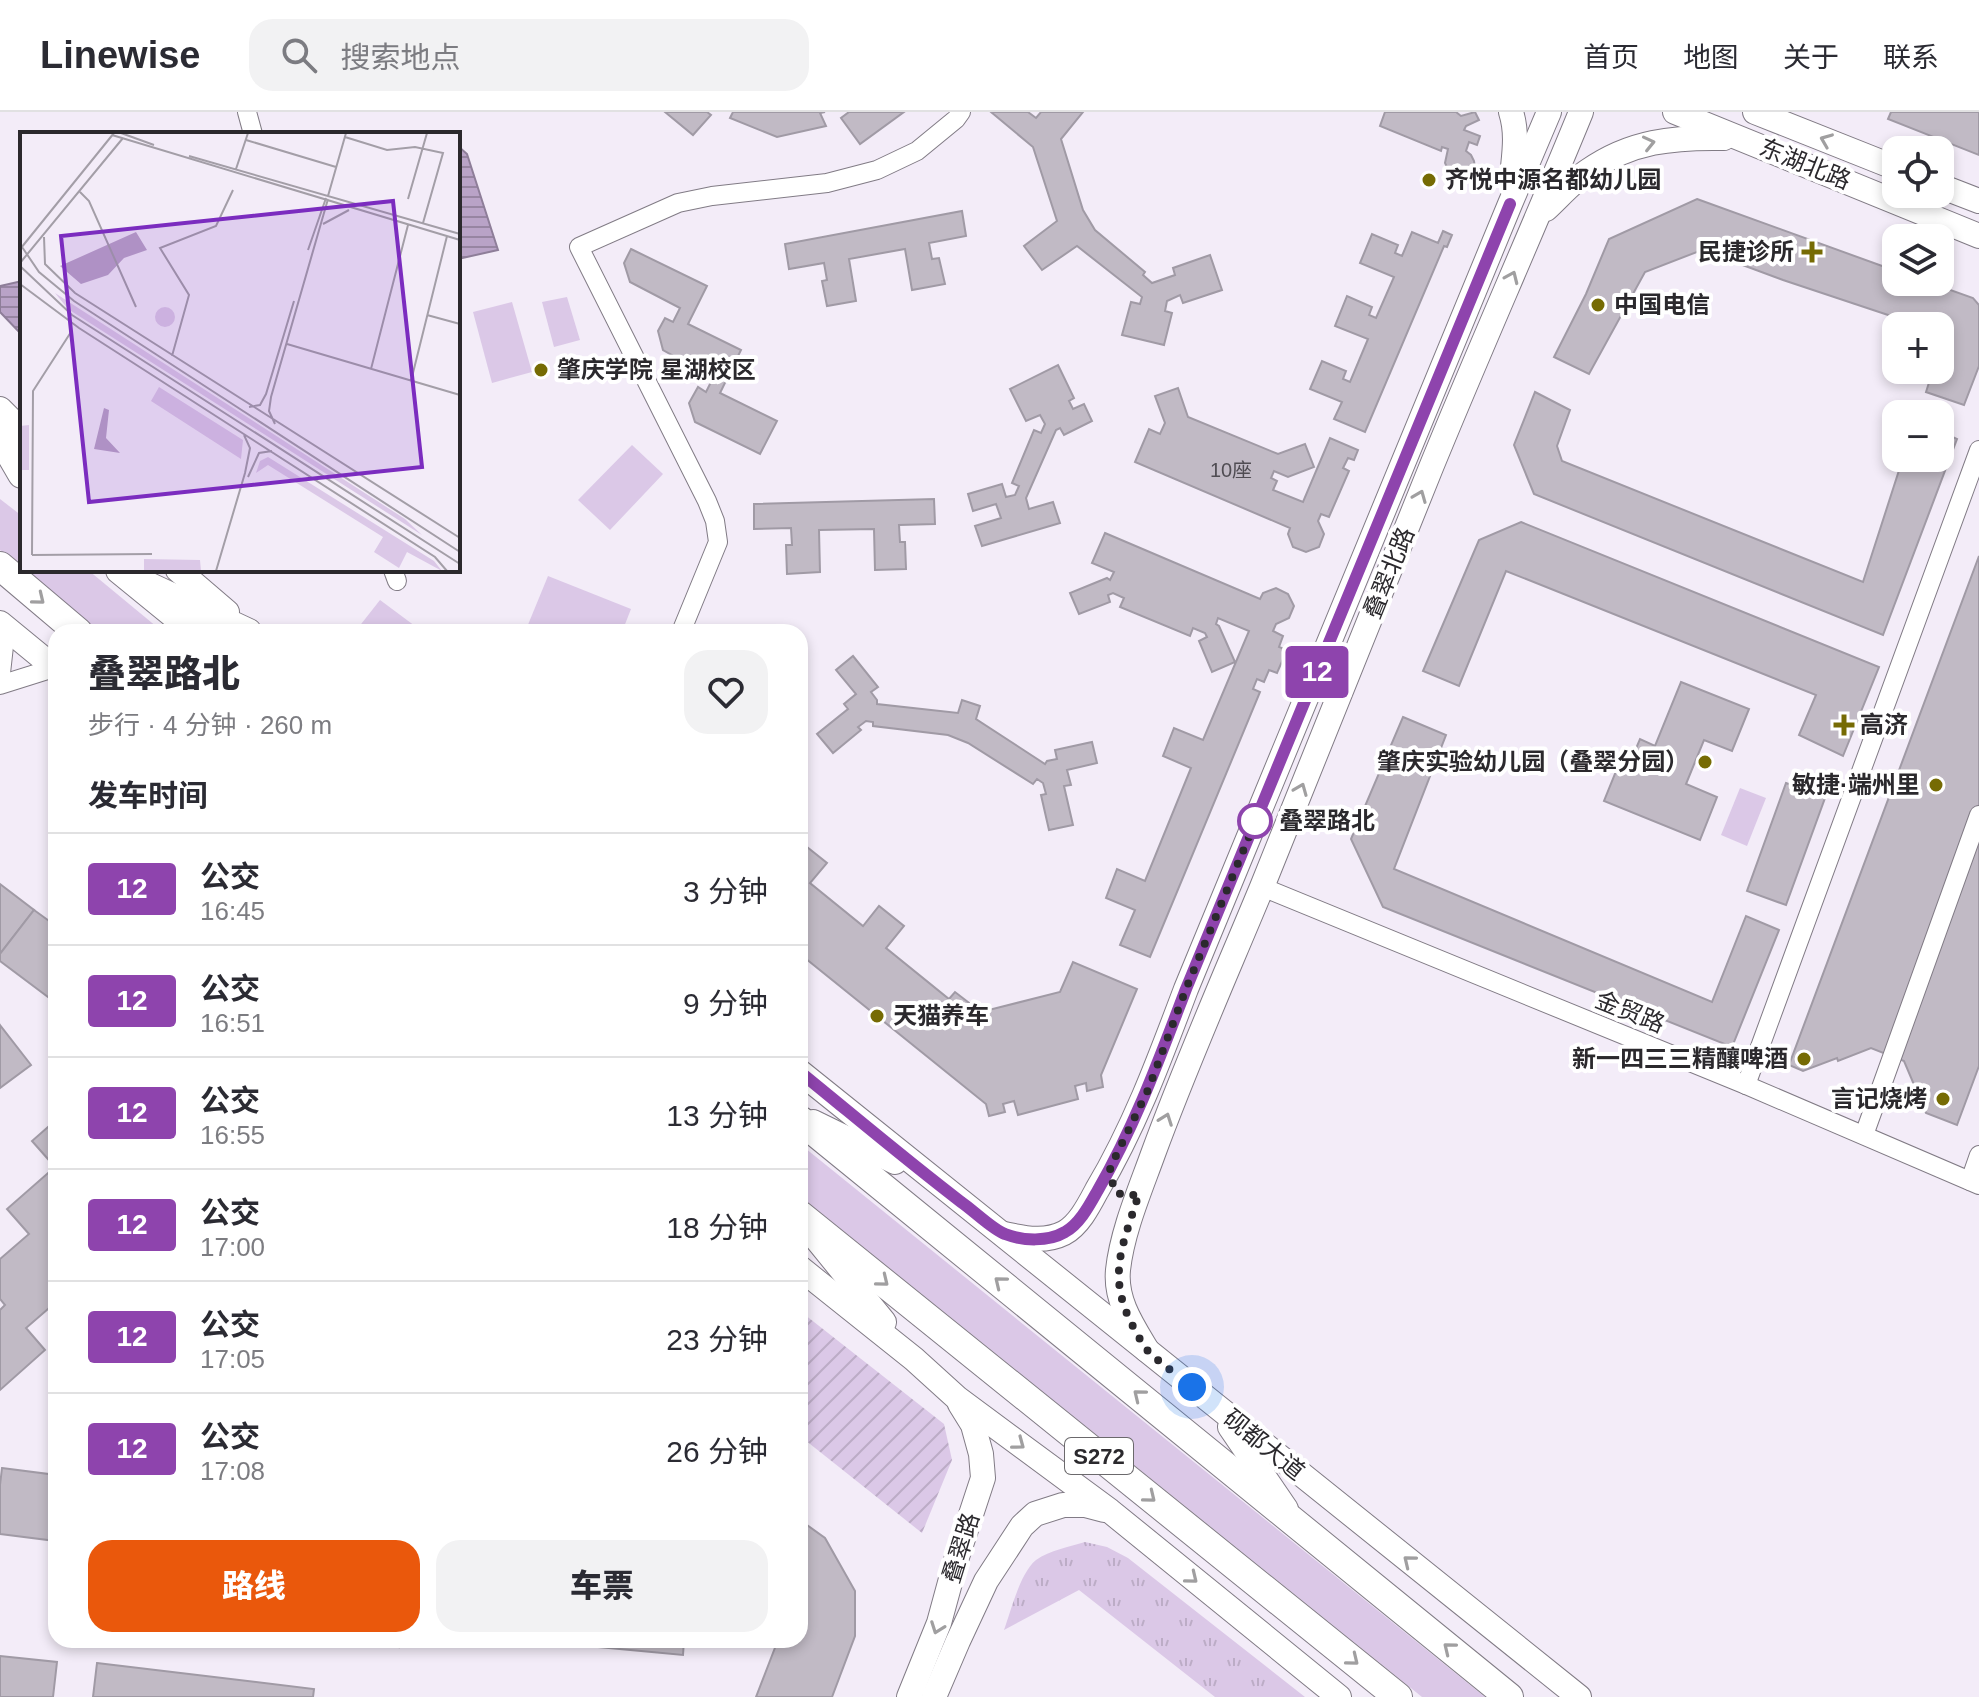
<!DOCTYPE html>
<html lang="zh">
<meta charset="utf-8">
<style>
body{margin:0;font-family:Helvetica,"Noto Sans SC",sans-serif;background:#f2f2f3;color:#2b2b33;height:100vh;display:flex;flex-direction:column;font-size:30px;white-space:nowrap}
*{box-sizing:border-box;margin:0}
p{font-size:26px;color:#7c7c81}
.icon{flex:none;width:44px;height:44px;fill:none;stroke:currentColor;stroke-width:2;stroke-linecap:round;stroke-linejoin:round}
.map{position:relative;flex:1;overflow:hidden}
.side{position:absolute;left:48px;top:512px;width:760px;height:1024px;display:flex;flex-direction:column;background:#fff;border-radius:24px;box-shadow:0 4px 12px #0003}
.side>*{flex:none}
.badge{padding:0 16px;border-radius:6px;font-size:28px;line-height:52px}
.buttons{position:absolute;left:1882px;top:24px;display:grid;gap:16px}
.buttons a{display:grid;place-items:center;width:72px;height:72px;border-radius:16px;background:#fff;box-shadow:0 4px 12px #0003;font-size:40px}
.you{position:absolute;width:40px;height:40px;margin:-20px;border:6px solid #fff;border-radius:50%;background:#1a73e8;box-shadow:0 0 0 12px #1a73e833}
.map>.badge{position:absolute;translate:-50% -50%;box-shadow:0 0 0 4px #fff}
h2{padding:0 40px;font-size:30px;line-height:72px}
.round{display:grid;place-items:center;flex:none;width:84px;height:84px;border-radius:24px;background:#f2f2f3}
.summary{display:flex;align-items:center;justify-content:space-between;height:136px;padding:0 40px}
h1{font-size:38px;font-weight:800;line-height:60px}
.cta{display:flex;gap:16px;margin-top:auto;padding:16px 40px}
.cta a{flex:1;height:92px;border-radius:24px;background:#ea580c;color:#fff;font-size:32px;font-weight:800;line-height:92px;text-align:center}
.cta a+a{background:#f2f2f3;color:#2b2b33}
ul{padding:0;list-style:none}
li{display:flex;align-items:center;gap:24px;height:112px;padding:0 40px;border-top:2px solid #e1e1e2}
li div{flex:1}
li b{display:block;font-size:30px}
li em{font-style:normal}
li .badge{min-width:88px;font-weight:700;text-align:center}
header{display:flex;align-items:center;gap:48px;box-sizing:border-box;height:112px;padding:0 40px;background:#fff;border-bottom:2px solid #e1e1e2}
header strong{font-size:38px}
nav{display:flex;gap:44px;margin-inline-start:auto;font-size:28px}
.search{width:560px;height:72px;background:#f2f2f3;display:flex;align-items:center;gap:20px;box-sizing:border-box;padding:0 28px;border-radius:24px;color:#7c7c81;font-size:30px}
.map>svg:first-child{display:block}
.grass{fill:#dbc8e7}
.park{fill:url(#park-tufts)}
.garden{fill:url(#garden-furrows)}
.water{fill:url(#water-rules);stroke:#8e7e99;stroke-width:2}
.building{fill:#c1bac5;stroke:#a09aa5;stroke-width:2}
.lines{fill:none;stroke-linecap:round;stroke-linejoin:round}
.street-casing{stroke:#817b85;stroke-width:20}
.secondary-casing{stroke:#817b85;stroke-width:26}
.primary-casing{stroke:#817b85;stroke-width:30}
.street{stroke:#fff;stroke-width:18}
.secondary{stroke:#fff;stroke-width:24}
.primary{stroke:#fff;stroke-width:28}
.oneway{stroke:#a09fa0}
.line-casing{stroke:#fff;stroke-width:18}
.line{stroke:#8e44ad;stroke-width:12}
.walk{stroke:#2b292d;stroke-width:8;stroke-dasharray:0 14.4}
.poi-dot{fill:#766b04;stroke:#fff;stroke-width:3}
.stop-dot{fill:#fff;stroke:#8e44ad;stroke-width:4}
.labels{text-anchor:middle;stroke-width:8;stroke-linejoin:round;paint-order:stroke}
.number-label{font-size:20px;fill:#504d53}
.shield{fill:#fff;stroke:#6b696c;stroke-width:2}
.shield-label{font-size:22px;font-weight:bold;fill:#2b292d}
.street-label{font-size:24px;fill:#2b292d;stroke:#fff}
.poi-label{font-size:24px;font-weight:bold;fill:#2b292d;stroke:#fff;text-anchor:start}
.stop-label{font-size:24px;font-weight:bold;fill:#2b292d;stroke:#fff;text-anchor:start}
.inset-road{fill:none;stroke:#a39ea7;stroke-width:2}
.view{fill:#7b2cbf;fill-opacity:0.15;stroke:#7b2cbf;stroke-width:4}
.inset-edge{fill:none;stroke:#2b292d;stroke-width:4}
</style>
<header>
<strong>Linewise</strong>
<div class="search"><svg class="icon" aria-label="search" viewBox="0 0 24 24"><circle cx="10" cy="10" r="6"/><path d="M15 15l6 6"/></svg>搜索地点</div>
<nav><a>首页</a><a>地图</a><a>关于</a><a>联系</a></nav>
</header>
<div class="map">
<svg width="1979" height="1585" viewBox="0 0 1979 1585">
<defs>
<pattern id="park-tufts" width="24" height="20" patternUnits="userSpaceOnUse" patternTransform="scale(2)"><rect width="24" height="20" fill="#dbc8e7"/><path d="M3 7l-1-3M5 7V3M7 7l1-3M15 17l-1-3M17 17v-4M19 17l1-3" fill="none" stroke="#bcacc6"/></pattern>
<pattern id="garden-furrows" width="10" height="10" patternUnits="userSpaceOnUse" patternTransform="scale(2)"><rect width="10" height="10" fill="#dbc8e7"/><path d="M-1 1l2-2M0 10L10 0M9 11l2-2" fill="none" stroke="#bcacc6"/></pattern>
<pattern id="water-rules" width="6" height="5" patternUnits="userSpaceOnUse" patternTransform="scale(2)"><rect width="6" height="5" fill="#b9a3c7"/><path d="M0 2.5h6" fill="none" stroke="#9785a2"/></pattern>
</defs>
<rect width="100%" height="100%" fill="#f3ecf8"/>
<g class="grass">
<path d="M567,185L580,228L554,235L542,190Z"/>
<path d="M512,190L532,260L492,271L473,200Z"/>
<path d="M632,333L663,362L610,418L578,388Z"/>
<path d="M0,387L22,404V457L0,438Z"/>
<path d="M24,458H88L163,520H99Z"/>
<path d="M548,464L631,497L622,520H525Z"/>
<path d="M380,488L423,520H363L358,516Z"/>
<path d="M1740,676L1766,686L1747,734L1721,723Z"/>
<path d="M800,1032L1485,1585H1422L800,1084Z"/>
</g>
<path class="park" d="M1085,1430L1107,1435L1128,1446L1305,1585H1215L1079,1478L1004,1518C1011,1499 1020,1461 1036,1448C1050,1438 1069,1435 1085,1430Z"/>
<path class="garden" d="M800,1199L944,1312L952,1348L922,1421L800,1324Z"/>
<g class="water">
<path d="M458,34L467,42L498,138L458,147Z"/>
<path d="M22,169V223L0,200V174Z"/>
</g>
<g class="building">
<path d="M665,0H707L711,3L693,23Z"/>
<path d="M733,0H825L820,1L826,14L777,25L730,6Z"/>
<path d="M849,0H904L860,32L841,6Z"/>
<path d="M991,0H1028L1036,6L1041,0H1083L1061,27L1083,98L1095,118L1145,160L1143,163L1152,171L1175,163L1173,156L1210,143L1222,178L1183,191L1180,183L1167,189L1165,199L1172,201L1164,233L1122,223L1131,190L1140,192L1142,185L1077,134L1042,158L1024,134L1057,109L1033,35Z"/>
<path d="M1385,0H1456L1461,4L1475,0L1479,8L1466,14L1464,18L1480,24L1477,33L1469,30L1466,39L1471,43L1474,49L1475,56L1472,63L1468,68L1462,69L1454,66L1449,60L1445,51L1448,37L1442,35L1441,39L1380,14Z"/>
<path d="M1891,0H1979V43L1888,7Z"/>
<path d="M1697,87L1896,159V170H1928L1973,186L1979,193V254L1964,293L1926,280L1933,258H1940V233L1944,221L1940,220V214H1921L1783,168L1702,138L1645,160L1589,262L1554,245L1586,182L1609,127Z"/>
<path d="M962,99L966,124L929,131L932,147L939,146L945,172L912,178L905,137L849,147L856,189L827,194L822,169L827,168L824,151L789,157L785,132Z"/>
<path d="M1443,119L1452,123L1447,135L1444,134L1365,320L1334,307L1342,290L1310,277L1322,249L1346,259L1343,267L1350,270L1368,227L1335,214L1347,184L1372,195L1369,203L1376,206L1394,165L1360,151L1372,122L1398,133L1395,141L1402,144L1412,120L1438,131Z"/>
<path d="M631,137L707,174L688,212L741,238L720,281L777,309L760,342L695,310L689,291L698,275L706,280L713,266L663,238L658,219L665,206L673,210L680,196L630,170L624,151Z"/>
<path d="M1058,253L1074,286L1069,289L1073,297L1084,292L1092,309L1064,323L1060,316L1056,318L1026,386L1029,397L1053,390L1060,411L982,434L975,414L1001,406L996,392L973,399L968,382L1002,372L1006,385L1015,383L1019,374L1012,371L1034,318L1041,321L1045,312L1040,303L1026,309L1010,277Z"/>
<path d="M1178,276L1188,305L1278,342L1305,332L1314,355L1288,365L1274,359L1271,366L1277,369L1273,378L1303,390L1330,326L1358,338L1354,348L1348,346L1343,356L1349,359L1329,405L1321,402L1318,409L1324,422L1319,435L1306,440L1293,435L1288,422L1290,416L1135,350L1149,317L1160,322L1165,311L1155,284Z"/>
<path d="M1535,280L1570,298L1557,334L1562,349L1863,470L1903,346H1940V319L1957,327L1883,523L1534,382L1514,333Z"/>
<path d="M934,387L935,412L899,413L900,430H905L906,457L875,458L874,417L819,418L820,460L787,462L786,433H792L791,416L754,417V392Z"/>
<path d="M1521,410L1879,555L1843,644L1799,623L1816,583L1506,459L1459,574L1423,559L1479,428Z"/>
<path d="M1105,421L1260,487L1263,481L1276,476L1288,482L1294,494L1289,506L1276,512L1273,519L1283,524L1279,535L1287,538L1277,561L1269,558L1264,570L1257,567L1253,577L1260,580L1150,845L1120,833L1135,798L1106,786L1117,757L1145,769L1191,656L1163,644L1174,616L1203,628L1249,519L1218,506L1216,512L1219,514L1235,550L1212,560L1199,529L1207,525L1205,521L1193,516L1190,524L1120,495L1124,486L1113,481L1108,483L1110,490L1079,502L1070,481L1107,466L1110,468L1114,460L1092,451Z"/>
<path d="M1979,444V954L1957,1013L1926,1001L1904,949L1871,936L1838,949L1837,946L1803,959L1789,953Z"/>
<path d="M853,544L878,575L871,580L877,588V592L958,601L962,588L980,594L976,607L1045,652L1047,649L1057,647L1055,638L1092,630L1097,651L1067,658L1071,673L1064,674L1073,713L1049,718L1041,683L1046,682L1043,671L1037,667L1033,672L968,631L948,623L873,614V610L866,609L858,615L861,618L833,641L817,622L848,597L844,592L856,582L836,558Z"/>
<path d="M1681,570L1749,597L1732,639L1704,628L1686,672L1717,685L1700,728L1604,689L1623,642L1632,646L1640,627L1655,634Z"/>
<path d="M1403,605L1446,623L1394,757L1712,890L1746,804L1779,818L1732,935L1383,795L1351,727Z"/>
<path d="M1786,671L1825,686L1786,793L1747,779Z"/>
<path d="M802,731L827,751L810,771L863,814L879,794L904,814L886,836L949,887L955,880L981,900L1060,880L1073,850L1137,877L1101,963L1103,975L1087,979L1086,971L1075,974L1078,987L1018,1003L1014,989L1003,992L1005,1000L989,1004L986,992L800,842V733Z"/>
<path d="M0,772L34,798L0,842Z"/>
<path d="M34,798L56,814V891L0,849V842Z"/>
<path d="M0,913L31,953L0,976Z"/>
<path d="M56,1008V1140L50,1145L56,1153V1190L26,1216L45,1238L0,1278V1198L5,1193L0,1187V1147L29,1122L7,1097L55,1055L32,1029Z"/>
<path d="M2,1356L56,1363V1429L0,1422V1373Z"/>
<path d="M800,1408L825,1426L855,1479V1524L832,1585H756L778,1528H800Z"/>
<path d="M350,1528H400L399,1535Z"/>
<path d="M600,1528H684L683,1543L599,1535Z"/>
<path d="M0,1544L57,1550L53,1585H0Z"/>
<path d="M97,1551L314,1577L313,1585H93Z"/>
</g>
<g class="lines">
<defs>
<g id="street">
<path d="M247,0L253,22"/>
<path d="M393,458L397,469"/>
<path d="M681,520L718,430L715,409L707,389L579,135L678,91L712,84L827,71L877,58L917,39L956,7L961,0"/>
<path d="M0,570L6,516"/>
<path d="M0,573L54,556"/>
<path d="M1262,775L1746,973L1979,1073"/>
<path d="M1746,973L1979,338"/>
<path d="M1864,1023L1979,703"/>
<path d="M1970,1069L1979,1043"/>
</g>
<g id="secondary">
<path d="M1511,0C1518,22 1514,43 1512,65"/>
<path d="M1675,0L1979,124"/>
<path d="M1755,0L1896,56"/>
<path d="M1940,74L1979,89"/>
<path d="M1546,97C1560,84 1573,69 1588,59C1631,29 1673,25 1724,26"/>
<path d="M0,297L22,319"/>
<path d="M178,458L227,500"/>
<path d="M146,471L249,519"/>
<path d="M0,511L56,557"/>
<path d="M800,960L1579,1585"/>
<path d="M813,1010L895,1050"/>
<path d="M1004,1122C1024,1126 1044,1131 1064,1121C1079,1113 1089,1093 1097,1078C1135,1014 1160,946 1186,877L1510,92L1549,0"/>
<path d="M814,1124L884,1210"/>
<path d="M800,1156L914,1247L957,1286L1110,1399L1339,1585"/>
<path d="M1147,1238C1132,1213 1115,1188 1118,1158C1122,1120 1140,1078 1153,1042C1186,952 1225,864 1262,775C1319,637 1373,497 1430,358C1479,238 1532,120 1581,0"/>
<path d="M1230,1315L1286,1397"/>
<path d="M909,1585L939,1511L957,1445L983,1366L981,1342L973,1313L960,1292"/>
<path d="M934,1585L958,1529L986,1469L1022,1414L1035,1402L1063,1393H1085L1104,1398"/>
</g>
<g id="primary">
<path d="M0,324L22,362"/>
<path d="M0,454L78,520"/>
<path d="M120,458L196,520"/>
<path d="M800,1008L1509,1585"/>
<path d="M800,1103L1398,1585"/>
</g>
</defs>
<use href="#street" class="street-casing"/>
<use href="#secondary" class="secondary-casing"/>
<use href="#primary" class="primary-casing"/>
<use href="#street" class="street"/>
<use href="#secondary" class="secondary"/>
<use href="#primary" class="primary"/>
</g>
<defs><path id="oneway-chevron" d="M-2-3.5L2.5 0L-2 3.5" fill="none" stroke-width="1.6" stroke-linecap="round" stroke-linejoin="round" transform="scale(2)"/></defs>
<g class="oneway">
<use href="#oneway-chevron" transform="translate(1826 28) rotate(-158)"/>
<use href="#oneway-chevron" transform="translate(1649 31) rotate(-13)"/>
<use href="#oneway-chevron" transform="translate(1512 165) rotate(-66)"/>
<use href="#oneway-chevron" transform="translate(1420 384) rotate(-68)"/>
<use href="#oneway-chevron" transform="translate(39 487) rotate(39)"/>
<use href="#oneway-chevron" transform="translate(1301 677) rotate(-68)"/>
<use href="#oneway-chevron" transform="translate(1166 1007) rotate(-70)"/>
<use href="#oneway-chevron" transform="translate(883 1169) rotate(39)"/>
<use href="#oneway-chevron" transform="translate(1000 1170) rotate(-141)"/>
<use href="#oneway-chevron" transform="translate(1139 1283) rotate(-141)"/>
<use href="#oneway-chevron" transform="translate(1019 1332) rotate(37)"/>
<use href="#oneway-chevron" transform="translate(1150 1385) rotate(39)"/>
<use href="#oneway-chevron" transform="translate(1409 1449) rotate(-141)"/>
<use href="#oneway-chevron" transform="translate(1192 1466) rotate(39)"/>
<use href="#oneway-chevron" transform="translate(937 1516) rotate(110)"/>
<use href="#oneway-chevron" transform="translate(1449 1536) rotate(-141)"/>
<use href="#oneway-chevron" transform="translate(1353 1548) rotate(39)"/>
</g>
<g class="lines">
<defs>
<path id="line" d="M800,960C853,1003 906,1048 961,1090C973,1098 993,1118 1005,1122C1023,1129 1048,1130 1065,1120C1080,1112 1090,1092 1098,1078C1135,1014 1160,945 1186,877L1510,92"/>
</defs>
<use href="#line" class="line-casing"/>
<use href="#line" class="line"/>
<path class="walk" d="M1192,1275C1178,1263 1161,1252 1148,1239C1143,1234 1139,1225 1135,1218C1105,1165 1123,1134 1139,1081L1127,1085L1114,1079L1110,1056L1148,978L1186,877L1258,703L1255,709"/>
</g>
<g class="poi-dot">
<circle cx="1429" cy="68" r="8"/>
<path d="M1808 128h8v8h8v8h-8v8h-8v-8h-8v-8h8z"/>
<circle cx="1598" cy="193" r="8"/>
<circle cx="541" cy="258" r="8"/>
<path d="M1840 601h8v8h8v8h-8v8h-8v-8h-8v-8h8z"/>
<circle cx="1705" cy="650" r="8"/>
<circle cx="1936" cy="673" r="8"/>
<circle cx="877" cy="904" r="8"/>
<circle cx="1804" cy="947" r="8"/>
<circle cx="1943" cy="987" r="8"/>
</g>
<circle class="stop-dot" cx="1255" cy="709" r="16"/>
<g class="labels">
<g class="number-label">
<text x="1231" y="365">10座</text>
</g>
<rect class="shield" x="1065" y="1326" width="68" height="36" rx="6"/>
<g class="shield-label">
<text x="1099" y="1352">S272</text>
</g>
<g class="street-label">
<text transform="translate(1805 52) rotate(22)" y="8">东湖北路</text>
<text transform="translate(1389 461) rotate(-68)" y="8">叠翠北路</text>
<text transform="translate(1630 900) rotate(22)" y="8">金贸路</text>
<text transform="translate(1264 1333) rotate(39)" y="8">砚都大道</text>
<text transform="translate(961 1436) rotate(-73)" y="8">叠翠路</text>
</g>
<g class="poi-label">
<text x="1445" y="76">齐悦中源名都幼儿园</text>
<text x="1794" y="148" text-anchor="end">民捷诊所</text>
<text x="1614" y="201">中国电信</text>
<text x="557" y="266">肇庆学院 星湖校区</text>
<text x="1860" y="621">高济</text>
<text x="1689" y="658" text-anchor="end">肇庆实验幼儿园（叠翠分园）</text>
<text x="1920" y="681" text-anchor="end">敏捷·端州里</text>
<text x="893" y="912">天猫养车</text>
<text x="1788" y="955" text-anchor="end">新一四三三精釀啤酒</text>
<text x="1927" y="995" text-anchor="end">言记烧烤</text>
</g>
<g class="stop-label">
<text x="1279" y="717">叠翠路北</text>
</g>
</g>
<g transform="translate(20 20)">
<rect width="440" height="440" fill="#f3ecf8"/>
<path d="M35,161L385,387L402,403L48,177ZM135 185a10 10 0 1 1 20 0a10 10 0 1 1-20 0Z" fill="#dbc8e7"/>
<path d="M248,325L414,429L422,439L387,420L379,436L354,420L363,405L248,333L236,341L240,329Z" fill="#dbc8e7"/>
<path d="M139,255L223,308L221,327L131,269ZM9,293V338H0V294ZM124,427L180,428L181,439H124Z" fill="#dbc8e7"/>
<path d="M116,100L127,118L104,126L88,143L61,152L40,134ZM84,276L89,278L86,306L100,321L74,317Z" fill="#b9a3c7"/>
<path class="inset-road" d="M101,1L134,13M92,3L440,108M325,5L367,18L395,15L423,21L403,91M226,8L316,35M169,24L440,102M216,37L228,1M60,60L69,69L116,175M308,64L326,1M388,67L407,1M303,92L329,78M24,105L25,132L55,161L440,406M0,112L19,140L54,169L440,420M1,116L94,1M288,118L306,66M0,131L103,6M0,134L52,183L440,432M0,152L59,196L415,425L427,439M407,183L440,192M267,212L440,263M152,224L169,163L140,116L196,94L213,58M351,237L388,93M391,249L427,104M229,275L240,273L246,262L274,169M255,292L249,279L251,265L308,67M228,345L239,321L252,319M12,423L13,259L51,200M12,423L132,422M196,439L225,341L230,316L224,303"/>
<path class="view" d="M373,69L402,335L69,370L41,104Z"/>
<rect width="440" height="440" class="inset-edge"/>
</g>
</svg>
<div class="buttons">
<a><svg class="icon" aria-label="locate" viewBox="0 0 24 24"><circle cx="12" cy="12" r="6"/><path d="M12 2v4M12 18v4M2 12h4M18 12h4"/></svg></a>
<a><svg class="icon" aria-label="layers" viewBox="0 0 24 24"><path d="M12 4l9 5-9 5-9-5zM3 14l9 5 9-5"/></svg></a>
<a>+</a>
<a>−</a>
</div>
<div class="you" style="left:1192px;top:1275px"></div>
<b class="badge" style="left:1317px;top:560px;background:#8e44ad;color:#fff">12</b>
<section class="side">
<div class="summary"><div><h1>叠翠路北</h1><p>步行 · 4 分钟 · 260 m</p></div><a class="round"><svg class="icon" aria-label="heart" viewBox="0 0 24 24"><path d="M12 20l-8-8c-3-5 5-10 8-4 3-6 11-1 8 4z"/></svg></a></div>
<h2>发车时间</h2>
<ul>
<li><span class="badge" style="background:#8e44ad;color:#fff">12</span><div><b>公交</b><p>16:45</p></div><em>3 分钟</em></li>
<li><span class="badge" style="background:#8e44ad;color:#fff">12</span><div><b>公交</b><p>16:51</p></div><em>9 分钟</em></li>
<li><span class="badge" style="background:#8e44ad;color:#fff">12</span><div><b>公交</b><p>16:55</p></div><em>13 分钟</em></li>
<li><span class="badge" style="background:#8e44ad;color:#fff">12</span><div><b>公交</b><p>17:00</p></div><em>18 分钟</em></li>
<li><span class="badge" style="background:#8e44ad;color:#fff">12</span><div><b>公交</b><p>17:05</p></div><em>23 分钟</em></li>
<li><span class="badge" style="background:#8e44ad;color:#fff">12</span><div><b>公交</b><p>17:08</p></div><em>26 分钟</em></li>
</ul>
<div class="cta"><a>路线</a><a>车票</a></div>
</section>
</div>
